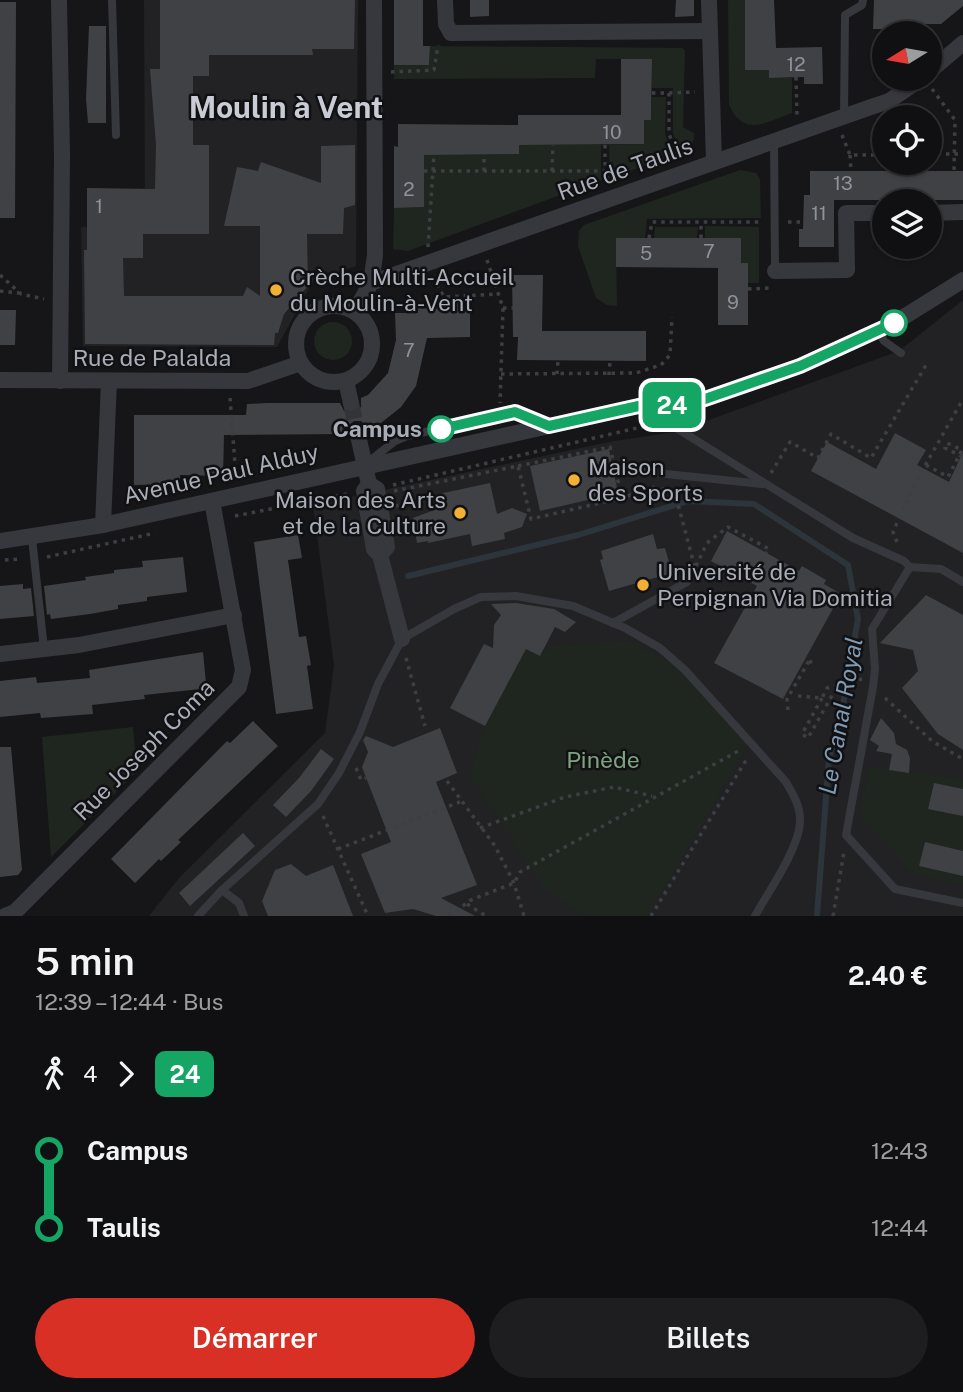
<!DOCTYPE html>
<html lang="fr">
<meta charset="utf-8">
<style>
body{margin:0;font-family:"Public Sans",sans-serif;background:#1e1e20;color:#f1f3f6;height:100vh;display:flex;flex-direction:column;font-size:26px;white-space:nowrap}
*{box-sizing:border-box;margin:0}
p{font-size:23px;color:#9c9d9f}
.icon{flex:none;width:38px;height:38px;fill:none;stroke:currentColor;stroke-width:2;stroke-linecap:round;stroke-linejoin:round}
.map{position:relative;height:916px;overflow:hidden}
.panel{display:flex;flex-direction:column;background:#101012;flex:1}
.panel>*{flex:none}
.badge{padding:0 14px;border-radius:10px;font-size:24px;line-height:46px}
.needle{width:46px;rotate:259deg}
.fabs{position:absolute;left:872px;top:21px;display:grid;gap:14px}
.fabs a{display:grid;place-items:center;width:70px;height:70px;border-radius:50%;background:#101012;box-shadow:0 2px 5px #0004,0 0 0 2px #303032;font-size:35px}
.map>.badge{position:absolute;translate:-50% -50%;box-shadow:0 0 0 4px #fff}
.legs{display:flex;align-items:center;gap:10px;height:77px;padding:0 35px;font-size:23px}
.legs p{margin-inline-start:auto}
.summary{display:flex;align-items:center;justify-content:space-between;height:119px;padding:0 35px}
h1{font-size:38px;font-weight:600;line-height:52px}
.button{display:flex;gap:14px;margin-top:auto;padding:14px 35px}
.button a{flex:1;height:80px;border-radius:42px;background:#d93025;color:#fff;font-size:28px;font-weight:600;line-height:80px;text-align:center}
.button a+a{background:#1e1e20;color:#f1f3f6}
ul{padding:0 35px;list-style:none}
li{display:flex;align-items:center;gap:24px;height:77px;font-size:26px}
li i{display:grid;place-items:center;width:10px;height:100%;margin:0 9px;background:currentColor}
li i::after{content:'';width:18px;height:18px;margin:-9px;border:5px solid;border-radius:50%;background:#101012}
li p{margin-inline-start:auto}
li:first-child i{background:linear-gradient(#0000 50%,currentColor 0)}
li:last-child i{background:linear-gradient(currentColor 50%,#0000 0)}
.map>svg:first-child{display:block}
.built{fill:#222225}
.green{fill:#1e261f}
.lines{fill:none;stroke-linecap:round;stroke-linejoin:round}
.stream{stroke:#2c353c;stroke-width:6}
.building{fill:#404145}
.street-tunnel{stroke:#333438;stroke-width:16;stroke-dasharray:16 8;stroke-linecap:butt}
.path{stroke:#3d3f44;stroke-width:3.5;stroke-dasharray:3.5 5;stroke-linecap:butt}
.lane{stroke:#37383d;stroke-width:8}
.street{stroke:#37383d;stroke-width:16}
.line-1-casing{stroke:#fff;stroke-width:16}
.line-1{stroke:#15a565;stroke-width:10}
.poi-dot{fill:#f2b134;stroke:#111113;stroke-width:2.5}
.stop-1-dot{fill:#fff;stroke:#15a565;stroke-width:3.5}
.labels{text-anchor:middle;stroke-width:5;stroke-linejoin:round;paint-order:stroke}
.number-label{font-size:19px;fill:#8e929b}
.street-label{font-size:23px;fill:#a8adb8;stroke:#111113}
.poi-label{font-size:23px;fill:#a8adb8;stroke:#111113;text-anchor:start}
.stop-label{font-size:23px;font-weight:bold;fill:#a8adb8;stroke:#111113;text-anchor:end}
.park-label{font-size:23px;fill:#7fa381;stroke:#111113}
.water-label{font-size:24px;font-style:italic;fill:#7f9bb3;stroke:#111113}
.district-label{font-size:30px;font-weight:bold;fill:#c9ccd4;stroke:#111113}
</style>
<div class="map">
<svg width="963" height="916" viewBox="0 0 963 916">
<rect width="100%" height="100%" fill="#161618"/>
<g class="built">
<path d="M144,0H358L356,266L313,281L277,347L83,346L81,227L145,228Z"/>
<path d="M963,300V916H149L179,878L325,733L334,665L313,505L614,441L676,432L899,351Z"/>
</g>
<g class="green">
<path d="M728,0H745V70H769V78H792V113C766,122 744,138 729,105Z"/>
<path d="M430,46L682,48L685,50L683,127L694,133C694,145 691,147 680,151L673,133V88H652L651,59H596L595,78L394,79V65H429Z"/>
<path d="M652,97H666L665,133L672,156L610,178L609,145L644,144V120L651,119Z"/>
<path d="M519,145H601V171L604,179L408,251L393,249L394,208L424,207V154Z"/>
<path d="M740,170L756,173L760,179L761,218L647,219L645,238H616L617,306L607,305L596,298L578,246L579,231L584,225Z"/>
<path d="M705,226L759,227V283H748V263H741L705,238Z"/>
<path d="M655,227H698L697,238H654Z"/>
<circle cx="333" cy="341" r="19"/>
<path d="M629,641L685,670L748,745L648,916H584L545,890L469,775L485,726L525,648L539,656L551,646Z"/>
<path d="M133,727L137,771L51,857L42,737Z"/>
<path d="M869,766L963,779V885L914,874L861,818Z"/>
</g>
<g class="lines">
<path class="stream" d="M408,576L578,535L688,501L754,504L848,565L858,619L841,716L829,758L817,916"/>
</g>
<g class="building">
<path d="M160,0H355L354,49H312L313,55H209V76H193V145H209V234H143V258H123L124,296H243L247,287L260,296V226H224L237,167L258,171L261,162L321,183V146L355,145V205L344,208L343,234H307L308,286L284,314L278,333H275L274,345L85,344L84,250H87V188L155,189L156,145L150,69H160Z"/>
<path d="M394,0H423V46H430L429,65H394Z"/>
<path d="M470,0H489V16L470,17Z"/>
<path d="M676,0H694V16L675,17Z"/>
<path d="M745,0H774L776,48L822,47L823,84H804V77L769,78V70H745Z"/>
<path d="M874,0H963V6L941,24H891L890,29H873Z"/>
<path d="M0,2H16L15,218H0Z"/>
<path d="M89,26H106V123H88L86,99Z"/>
<path d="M621,59H652L651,120H644V144L519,145V154L424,155V207L394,208V146L398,147V124L518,125V115H621Z"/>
<path d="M810,171H963V200H834V247H799V229H803L804,195H810Z"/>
<path d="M616,238H741V263H748V325H718V268L616,267Z"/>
<path d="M512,275H543L542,331H646V361L517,360L518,337H513Z"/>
<path d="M451,303H470V337L427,338L416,386L401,407L381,423L367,428L361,421H354L347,427V433L343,434L224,435L223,476L180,475V484L134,485V415H246L247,404L267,403H340L344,411L354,413L361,407V398L368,395L388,373L396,340L395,313H418V308L452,309Z"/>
<path d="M0,310H16L15,345H0Z"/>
<path d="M895,433L926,450L917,465L949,482L963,452V553L811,471L827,442L876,469Z"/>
<path d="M609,449L618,493L540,511L530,466Z"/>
<path d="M490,483L497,514L512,508L527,514L522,527L504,533L505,539L472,546L470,534L428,543V541L417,543L413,518L437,509L434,495Z"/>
<path d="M727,531L799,571L802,566L826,580L824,584L841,594L783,699L714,663L757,586L711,561Z"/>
<path d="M653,534L657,549L665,548L672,573L609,591L600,560L603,559L601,551Z"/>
<path d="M298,535L302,558L288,560L299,637L306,636L311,665L307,666L313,709L276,714L254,542Z"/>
<path d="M183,557L187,592L147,597V601L118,605V609L90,614L51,619L50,614L47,615L44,586L86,580L85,577L114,573V570L143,567L142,561Z"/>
<path d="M23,584V589L31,588L34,616L0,619V586Z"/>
<path d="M926,595L963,615V750L938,734L902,688L918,671L913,650L880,643Z"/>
<path d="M516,603L554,609L576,622L565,632L555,627L540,656L526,649L485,726L450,708L484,644L493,648L494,625L501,615L491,604Z"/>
<path d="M203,652L206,683L201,689L144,695L145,699L92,705L93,714L41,718L40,713L0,717V681L36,677L37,683L90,678L89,670Z"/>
<path d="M881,718L894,733L896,744L907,750L910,758L909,773L889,770L892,754L876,751L879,746L870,740Z"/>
<path d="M253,721L278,746L178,840L181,842L161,861L159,859L135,883L111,859L227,741L230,743Z"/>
<path d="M440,728L457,773L436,782L477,885L441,898L475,916H436L413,909L385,913L361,854L391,842L362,767L368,752L363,740L366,736L393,747Z"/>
<path d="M0,747H11L22,870L18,875L0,877Z"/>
<path d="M321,749L334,759L311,791L286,817L273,805L299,778Z"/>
<path d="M934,783L963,789V816L928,809Z"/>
<path d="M243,833L255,846L190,906L179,893Z"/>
<path d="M925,842L963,851V876L919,866Z"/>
<path d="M291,864L306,876L333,865L353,916H268L262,901L275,870Z"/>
</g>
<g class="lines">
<path class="street-tunnel" d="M351,403L357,431"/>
<g class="path">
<path d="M901,24V33"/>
<path d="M391,72L434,70L438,45"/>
<path d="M796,77L797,115"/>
<path d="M932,89L955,120L954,171"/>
<path d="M652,93H669V134L678,157"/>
<path d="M669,93L695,92"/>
<path d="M877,123L884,141"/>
<path d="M842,135L850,155H884"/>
<path d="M605,145V171"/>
<path d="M929,154H961"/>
<path d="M850,155L851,171"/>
<path d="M424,171H605L609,182"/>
<path d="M484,171V154"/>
<path d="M552,171L553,145"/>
<path d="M898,171V163"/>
<path d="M788,222H803"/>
<path d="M649,238L652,222H763"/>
<path d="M701,238V223"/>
<path d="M428,247L434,154"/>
<path d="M487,260L503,308L500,403"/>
<path d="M0,275L21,294L44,299"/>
<path d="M433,277L444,297L498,294"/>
<path d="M748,289L771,288"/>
<path d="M0,291L19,293"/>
<path d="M444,297V308"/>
<path d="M503,308H513"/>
<path d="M501,374L636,373L661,365L670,355L672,317"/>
<path d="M557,374L558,361"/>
<path d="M609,375L610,361"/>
<path d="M230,398L236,477"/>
<path d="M926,465L948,477L962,450L947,443L945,448L961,456"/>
<path d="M518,466L610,447L622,498"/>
<path d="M771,473L790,442L818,458L831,434L871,458L926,365"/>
<path d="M393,485L654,424"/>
<path d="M662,488L676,497L695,568L693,571"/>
<path d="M394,491L518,466L531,519L622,498L655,487"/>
<path d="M395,506L434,498"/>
<path d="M235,516L347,494"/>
<path d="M897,542L893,532L915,483L963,399"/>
<path d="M47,557L155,533"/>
<path d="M5,560L22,559"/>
<path d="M696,566L707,543L728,527L769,549L766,553"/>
<path d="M406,658L425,726"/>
<path d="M809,661L816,665"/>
<path d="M798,696L822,698L827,688L862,679"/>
<path d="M822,698L802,734L808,738L838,685"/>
<path d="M885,698L932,741L963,759"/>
<path d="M788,710L787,699L809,661L805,658"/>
<path d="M356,768L361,780L366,778"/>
<path d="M447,781L495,846L514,883L524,916"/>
<path d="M323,816L368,916"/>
<path d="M480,828L565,797L614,787L652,796"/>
<path d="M338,849L460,802"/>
<path d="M467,904L486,916"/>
<path d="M449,916L471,900L514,883L520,872L740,750"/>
<path d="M651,916L748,757"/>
<path d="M833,916L844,852"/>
</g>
<g class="lane">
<path d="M112,0L116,135"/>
<path d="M844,117L845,15L862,5L863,0"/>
<path d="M774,141L775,271"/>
<path d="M878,330L884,341L901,353"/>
<path d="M661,401L665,421L853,538L904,561L910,567L941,569L963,582"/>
<path d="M367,463L395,441L407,436L515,412L543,424"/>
<path d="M637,471L762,484"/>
<path d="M32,538L44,649"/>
<path d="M910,567L872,629L875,669L873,687L846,835L895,889L963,903"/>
<path d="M613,623L687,582"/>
<path d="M222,890L239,903L244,916"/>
<path d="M198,916L222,890L318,804L339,773L360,732L378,684L402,639L454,609L481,597L516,596L573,606L625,628L660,648L685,670L786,782C793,794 801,807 800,822C799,849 768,892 755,916"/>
</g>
<g class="street">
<path d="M59,0L62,155L60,381"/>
<path d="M445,0L446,24L451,33L710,31"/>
<path d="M709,0L714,161"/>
<path d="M929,72L963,43"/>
<path d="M929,213L963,212"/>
<path d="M775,271L847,270L846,213H884"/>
<path d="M371,283L375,255L374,0"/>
<circle cx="334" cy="344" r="38"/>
<path d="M355,311L371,283L871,107L889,101L921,79"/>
<path d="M0,380L248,381L301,363"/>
<path d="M346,381L351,403"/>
<path d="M357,431L369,484L364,491L374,549L380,555L402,639"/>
<path d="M369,484L377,489L387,547L380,555"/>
<path d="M103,525L109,381"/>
<path d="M0,541L103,525L661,401L679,408L800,366L894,323L963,280"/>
<path d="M0,654L79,645L234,615"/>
<path d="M5,916L15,912L239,687L243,670L212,501"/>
</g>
</g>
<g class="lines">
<defs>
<path id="line-1" d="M441,429L515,412L549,426L661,401L679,408L800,366L894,323"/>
</defs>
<use href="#line-1" class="line-1-casing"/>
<use href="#line-1" class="line-1"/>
</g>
<g class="poi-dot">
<circle cx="276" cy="290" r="7"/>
<circle cx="574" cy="480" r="7"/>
<circle cx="460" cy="513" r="7"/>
<circle cx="643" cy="585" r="7"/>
</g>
<g class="stop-1-dot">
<circle cx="894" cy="323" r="12"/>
<circle cx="441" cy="429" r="12"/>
</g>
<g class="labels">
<g class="number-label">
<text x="796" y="71">12</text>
<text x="612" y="139">10</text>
<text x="843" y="190">13</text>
<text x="409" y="196">2</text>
<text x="99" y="213">1</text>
<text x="819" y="220">11</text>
<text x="709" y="258">7</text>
<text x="646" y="260">5</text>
<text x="733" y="309">9</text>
<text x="409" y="357">7</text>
</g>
<g class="street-label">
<text transform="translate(625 169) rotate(-20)" y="8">Rue de Taulis</text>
<text x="152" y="366">Rue de Palalda</text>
<text transform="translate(221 474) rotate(-13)" y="8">Avenue Paul Alduy</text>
<text transform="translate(144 750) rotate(-45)" y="8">Rue Joseph Coma</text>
</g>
<g class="poi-label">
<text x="290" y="285">Crèche Multi-Accueil<tspan x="290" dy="26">du Moulin-à-Vent</tspan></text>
<text x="588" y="475">Maison<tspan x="588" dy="26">des Sports</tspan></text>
<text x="446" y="508" text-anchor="end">Maison des Arts<tspan x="446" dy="26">et de la Culture</tspan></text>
<text x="657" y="580">Université de<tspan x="657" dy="26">Perpignan Via Domitia</tspan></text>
</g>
<g class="stop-label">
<text x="422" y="437">Campus</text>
</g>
<g class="park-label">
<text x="603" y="768">Pinède</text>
</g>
<g class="water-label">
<text transform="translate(841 716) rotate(-80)" y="8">Le Canal Royal</text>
</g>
<g class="district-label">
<text x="286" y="118">Moulin à Vent</text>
</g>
</g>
</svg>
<div class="fabs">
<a><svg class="needle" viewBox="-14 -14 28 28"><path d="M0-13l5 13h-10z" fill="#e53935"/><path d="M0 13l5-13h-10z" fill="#9c9d9f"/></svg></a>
<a><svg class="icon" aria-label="locate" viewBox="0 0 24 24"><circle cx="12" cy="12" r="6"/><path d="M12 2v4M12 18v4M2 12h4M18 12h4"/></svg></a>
<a><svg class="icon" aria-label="layers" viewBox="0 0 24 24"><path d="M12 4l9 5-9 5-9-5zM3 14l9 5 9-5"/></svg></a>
</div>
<b class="badge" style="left:672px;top:405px;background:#15a565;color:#fff">24</b>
</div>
<section class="panel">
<div class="summary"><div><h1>5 min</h1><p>12:39 – 12:44 · Bus</p></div><b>2.40 €</b></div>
<div class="legs"><svg class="icon" aria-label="walk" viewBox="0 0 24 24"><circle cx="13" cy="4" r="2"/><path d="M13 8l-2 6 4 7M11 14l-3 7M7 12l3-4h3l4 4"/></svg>4<svg class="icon" aria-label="forward" viewBox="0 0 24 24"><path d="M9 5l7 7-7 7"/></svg><b class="badge" style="background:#15a565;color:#fff">24</b></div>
<ul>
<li><i style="color:#15a565"></i><b>Campus</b><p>12:43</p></li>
<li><i style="color:#15a565"></i><b>Taulis</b><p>12:44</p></li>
</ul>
<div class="button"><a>Démarrer</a><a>Billets</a></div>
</section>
